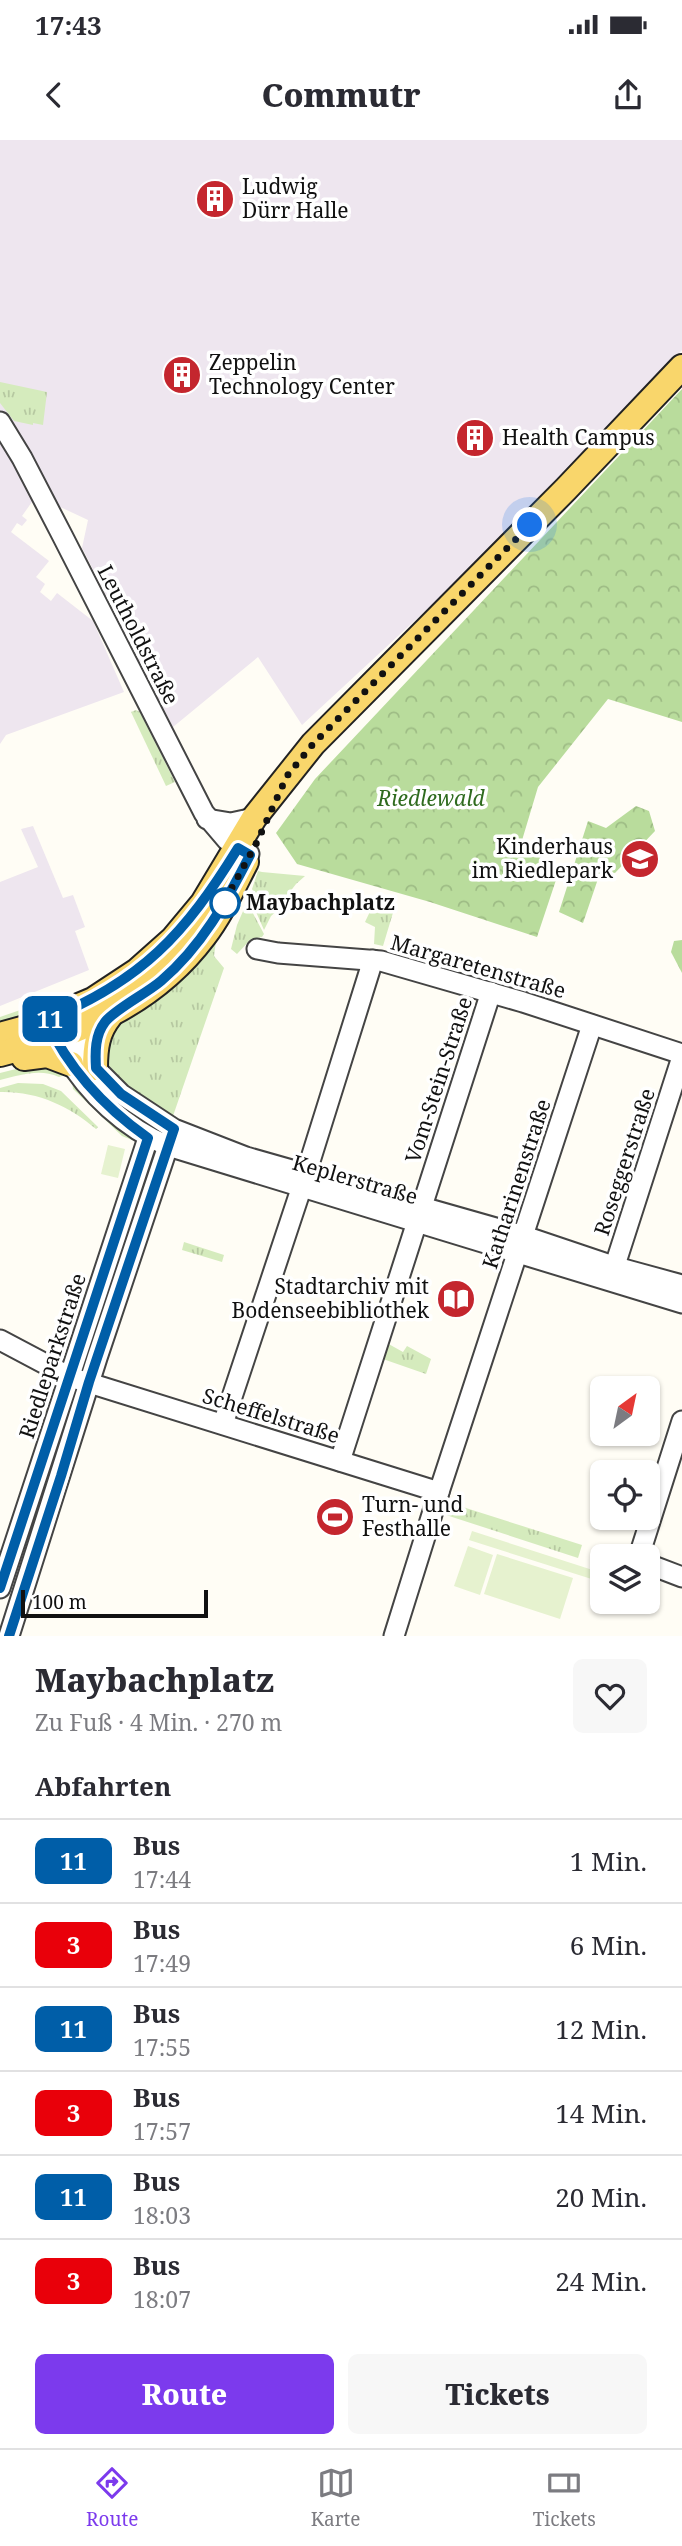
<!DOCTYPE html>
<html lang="de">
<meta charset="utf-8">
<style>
body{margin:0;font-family:"Noto Serif",serif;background:#f7f7f7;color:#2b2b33;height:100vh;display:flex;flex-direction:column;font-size:26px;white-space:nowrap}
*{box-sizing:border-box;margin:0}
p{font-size:23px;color:#7c7c81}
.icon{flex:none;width:38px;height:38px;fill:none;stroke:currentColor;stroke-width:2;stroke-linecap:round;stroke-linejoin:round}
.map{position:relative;height:1496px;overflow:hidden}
.details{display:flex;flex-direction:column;background:#fff;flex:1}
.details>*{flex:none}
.badge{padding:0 14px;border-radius:10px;font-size:24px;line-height:46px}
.needle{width:46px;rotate:33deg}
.buttons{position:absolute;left:590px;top:1236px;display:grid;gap:14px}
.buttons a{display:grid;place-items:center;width:70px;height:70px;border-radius:10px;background:#fff;box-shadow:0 2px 5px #0004;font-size:35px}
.scale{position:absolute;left:21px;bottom:18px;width:187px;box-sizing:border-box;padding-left:7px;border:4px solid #111;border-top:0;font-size:19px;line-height:24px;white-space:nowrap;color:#111;-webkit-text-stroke:5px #fff;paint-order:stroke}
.you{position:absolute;width:35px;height:35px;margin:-18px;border:5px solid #fff;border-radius:50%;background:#1a73e8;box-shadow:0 0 0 10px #1a73e833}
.map>.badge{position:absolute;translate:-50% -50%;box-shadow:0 0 0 4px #fff}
h2{padding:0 35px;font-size:26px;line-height:63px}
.round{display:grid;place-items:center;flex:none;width:74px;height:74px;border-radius:10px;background:#f7f7f7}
.summary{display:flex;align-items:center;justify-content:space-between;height:119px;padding:0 35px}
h1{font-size:33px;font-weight:800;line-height:52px}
.primary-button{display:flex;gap:14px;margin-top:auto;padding:14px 35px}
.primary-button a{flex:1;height:80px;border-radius:10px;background:#7c3aed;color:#fff;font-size:28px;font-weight:800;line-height:80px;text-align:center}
.primary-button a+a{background:#f7f7f7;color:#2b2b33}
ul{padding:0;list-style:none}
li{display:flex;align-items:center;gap:21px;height:84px;padding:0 35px;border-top:2px solid #e1e1e2}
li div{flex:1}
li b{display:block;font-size:26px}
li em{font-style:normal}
li .badge{min-width:77px;font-weight:700;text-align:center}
.status{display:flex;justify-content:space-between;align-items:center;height:49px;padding:0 35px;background:#fff;direction:ltr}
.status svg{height:19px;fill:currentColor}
header{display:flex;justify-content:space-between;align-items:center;height:91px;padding:0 35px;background:#fff;font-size:32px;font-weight:800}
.menu{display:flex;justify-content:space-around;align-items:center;height:98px;border-top:2px solid #e1e1e2;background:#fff;font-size:19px;color:#7c7c81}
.menu a{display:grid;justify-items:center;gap:4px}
.menu .on{color:#7c3aed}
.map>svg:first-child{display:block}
.industrial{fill:#eee6ef}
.grass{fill:url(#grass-tufts)}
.forest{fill:url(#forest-crowns)}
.pitch{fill:#e6f2cf}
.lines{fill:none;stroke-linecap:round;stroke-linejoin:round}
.minor-casing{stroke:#444;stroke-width:23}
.major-casing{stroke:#222;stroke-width:28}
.minor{stroke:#fff;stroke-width:19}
.major{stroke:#f9d66b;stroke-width:24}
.line-casing{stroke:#fff;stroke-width:16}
.line{stroke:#005ea8;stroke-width:10}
.walk{stroke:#111;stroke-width:7;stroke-dasharray:0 12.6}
.stop-dot{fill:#fff;stroke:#005ea8;stroke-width:3.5}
.labels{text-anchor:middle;stroke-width:7;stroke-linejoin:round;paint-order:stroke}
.poi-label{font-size:21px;fill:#111;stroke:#fff;text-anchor:start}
.street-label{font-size:21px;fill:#111;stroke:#fff}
.park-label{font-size:21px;font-style:italic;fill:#2f6b1f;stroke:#fff}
.stop-label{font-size:21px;font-weight:bold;fill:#111;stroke:#fff;text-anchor:start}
</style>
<div class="status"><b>17:43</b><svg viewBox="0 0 49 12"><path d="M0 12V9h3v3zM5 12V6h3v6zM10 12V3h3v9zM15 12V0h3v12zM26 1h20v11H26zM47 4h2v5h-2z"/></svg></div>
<header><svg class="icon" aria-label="back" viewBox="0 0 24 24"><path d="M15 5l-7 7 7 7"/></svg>Commutr<svg class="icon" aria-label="share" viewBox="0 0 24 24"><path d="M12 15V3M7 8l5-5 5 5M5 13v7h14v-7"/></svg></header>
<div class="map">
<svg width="682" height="1496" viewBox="0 0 682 1496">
<defs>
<pattern id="grass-tufts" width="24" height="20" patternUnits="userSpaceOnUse" patternTransform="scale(1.75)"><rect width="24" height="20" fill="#d5ebbd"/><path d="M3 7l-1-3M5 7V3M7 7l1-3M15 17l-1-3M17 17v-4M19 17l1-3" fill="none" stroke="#b6c8a1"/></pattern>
<pattern id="forest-crowns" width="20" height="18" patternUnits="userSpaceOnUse" patternTransform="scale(1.75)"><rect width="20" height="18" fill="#b9dc9c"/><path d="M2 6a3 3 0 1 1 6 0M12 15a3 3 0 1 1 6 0" fill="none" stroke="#9ebc85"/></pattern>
</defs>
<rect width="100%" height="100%" fill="#fffdf5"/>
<g class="industrial">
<path d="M0,0H682V210L625,274L465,434L302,585L258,517L173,587L82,408L88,380L56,365L0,276Z"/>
<path d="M0,291L34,359L22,376L27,380L22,386L17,383L11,392L49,421L36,437L45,444L40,452L51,461L57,453L93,481L124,552L6,595L0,604Z"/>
<path d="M33,686L63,758L73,755L85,787L75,791L89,830L0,866V742L38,727L21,689Z"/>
</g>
<g class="grass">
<path d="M0,242L47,252L43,285L33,283V285L14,281L0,263Z"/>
<path d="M136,570L140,572L175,642L166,646L131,572Z"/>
<path d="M258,731L262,732L305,736L296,744L280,765L254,753L252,749Z"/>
<path d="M249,756L278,770L271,776L264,790Z"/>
<path d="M376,759L395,766L383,806L374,804L375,787L365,782Z"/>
<path d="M247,762L264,794L262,797L251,799L237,814L231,809L237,785Z"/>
<path d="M213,797L216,801L214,816L224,828L173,976C154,966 111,937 104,917C102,912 102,905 101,899Z"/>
<path d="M26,868L37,871L0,889V877Z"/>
<path d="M44,926L65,935L59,937C40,928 20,935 0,940V933L24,927Z"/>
<path d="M72,941L129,995L132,1000L122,996L73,949Z"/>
<path d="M18,943L43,944L61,951L98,987L96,989C69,966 37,951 0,952V948Z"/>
<path d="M184,1102L224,1115L222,1122L182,1110Z"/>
<path d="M385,1202L403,1212L407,1206L431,1219L426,1234L380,1218Z"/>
<path d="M447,1362L582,1405L578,1418L443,1374Z"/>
</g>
<g class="forest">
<path d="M682,249V582L608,559L538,647L520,707L560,728L537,797L430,762L297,724L276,693L315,639Z"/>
<path d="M636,666L649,671L655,691L615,733L601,730L583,783L559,772L588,681L606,688Z"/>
<path d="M682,800V833L671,812L674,801Z"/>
</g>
<g class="pitch">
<path d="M108,1005L125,1009L118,1038L101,1034Z"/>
<path d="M472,1391L602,1433L601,1442L469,1400Z"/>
<path d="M468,1406L493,1415L480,1455L454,1446Z"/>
<path d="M497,1414L573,1438L560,1479L484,1454Z"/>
</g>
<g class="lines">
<defs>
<g id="minor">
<path d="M0,282L22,318L63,397L204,673L227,700L249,714"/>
<path d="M207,679L231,683L254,678"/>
<path d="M257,809L278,813L381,821L523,862L682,914"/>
<path d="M71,893L95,928L121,954L174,989L246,1017L524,1096L616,1127L682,1145"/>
<path d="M65,914C89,954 125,988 168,1006L682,1163"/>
<path d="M613,1140L617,1119L682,917"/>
<path d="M0,1200L70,1237L439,1352"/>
<path d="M223,1284L306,1034L373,820"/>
<path d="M340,1321L491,852"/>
<path d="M639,1416L682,1281"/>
<path d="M648,1424L682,1437"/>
<path d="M0,1448L148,998"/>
<path d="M9,1496L97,1218L172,994"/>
<path d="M394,1496L439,1352L592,885"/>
</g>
<g id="major">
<path d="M0,895L29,887L93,860L137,831L173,799L203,763L254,678L313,604L566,349L682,227"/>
<path d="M0,914C79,894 153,864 204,796C221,774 233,747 246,722"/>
<path d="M24,918L47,915L71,924"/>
<path d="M95,928C95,908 97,892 110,876"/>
</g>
</defs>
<use href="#minor" class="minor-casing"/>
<use href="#major" class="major-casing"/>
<use href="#minor" class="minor"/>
<use href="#major" class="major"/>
</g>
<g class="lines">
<defs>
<path id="line" d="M0,1448L148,998C104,967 69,930 46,880C142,841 185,794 238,708L250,715C226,762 202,806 161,841C147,853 114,870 105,882C95,895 95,912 96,928L121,954L174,989L89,1242L61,1336L9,1496"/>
</defs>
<use href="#line" class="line-casing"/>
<use href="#line" class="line"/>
<path class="walk" d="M225,763L222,766L257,702L287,636L313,604L530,385"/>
</g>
<defs>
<symbol id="building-disc" viewBox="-11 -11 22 22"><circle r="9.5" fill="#c4262e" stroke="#fff"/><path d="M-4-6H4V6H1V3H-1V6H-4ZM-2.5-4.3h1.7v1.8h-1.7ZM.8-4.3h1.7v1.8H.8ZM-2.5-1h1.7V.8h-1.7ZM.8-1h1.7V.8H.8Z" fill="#fff"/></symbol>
<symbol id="school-disc" viewBox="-11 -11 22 22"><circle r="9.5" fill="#c4262e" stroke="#fff"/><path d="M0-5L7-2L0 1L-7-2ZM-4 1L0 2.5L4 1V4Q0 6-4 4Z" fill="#fff"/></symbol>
<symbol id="library-disc" viewBox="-11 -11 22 22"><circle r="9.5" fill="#c4262e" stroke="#fff"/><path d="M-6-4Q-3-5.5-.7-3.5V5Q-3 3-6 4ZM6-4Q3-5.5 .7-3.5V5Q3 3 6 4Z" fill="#fff"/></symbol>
<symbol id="stadium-disc" viewBox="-11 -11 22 22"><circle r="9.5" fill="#c4262e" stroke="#fff"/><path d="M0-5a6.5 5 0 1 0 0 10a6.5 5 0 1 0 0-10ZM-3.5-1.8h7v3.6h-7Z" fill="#fff"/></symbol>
</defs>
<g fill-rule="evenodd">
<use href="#building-disc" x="193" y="37" width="44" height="44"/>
<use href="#building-disc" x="160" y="213" width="44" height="44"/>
<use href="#building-disc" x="453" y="276" width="44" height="44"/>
<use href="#school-disc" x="618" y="697" width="44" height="44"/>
<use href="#library-disc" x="434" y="1137" width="44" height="44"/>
<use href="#stadium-disc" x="313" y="1355" width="44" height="44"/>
</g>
<circle class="stop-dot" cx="225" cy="763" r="14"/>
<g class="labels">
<g class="poi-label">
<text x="242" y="54">Ludwig<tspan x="242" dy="24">Dürr Halle</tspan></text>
<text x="209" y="230">Zeppelin<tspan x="209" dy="24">Technology Center</tspan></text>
<text x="502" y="305">Health Campus</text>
<text x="613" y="714" text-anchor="end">Kinderhaus<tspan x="613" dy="24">im Riedlepark</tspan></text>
<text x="429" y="1154" text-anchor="end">Stadtarchiv mit<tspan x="429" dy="24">Bodenseebibliothek</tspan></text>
<text x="362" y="1372">Turn- und<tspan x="362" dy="24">Festhalle</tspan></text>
</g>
<g class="street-label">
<text transform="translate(138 495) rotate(63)" y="7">Leutholdstraße</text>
<text transform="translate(478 827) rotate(16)" y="7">Margaretenstraße</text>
<text transform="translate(439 940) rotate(-72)" y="7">Vom-Stein-Straße</text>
<text transform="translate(625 1022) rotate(-72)" y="7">Roseggerstraße</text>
<text transform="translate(355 1040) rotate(16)" y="7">Keplerstraße</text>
<text transform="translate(517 1044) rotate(-72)" y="7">Katharinenstraße</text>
<text transform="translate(53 1216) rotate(-72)" y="7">Riedleparkstraße</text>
<text transform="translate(271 1276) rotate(17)" y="7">Scheffelstraße</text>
</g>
<g class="park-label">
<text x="431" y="666">Riedlewald</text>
</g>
<g class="stop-label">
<text x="246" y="770">Maybachplatz</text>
</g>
</g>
</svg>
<div class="buttons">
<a><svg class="needle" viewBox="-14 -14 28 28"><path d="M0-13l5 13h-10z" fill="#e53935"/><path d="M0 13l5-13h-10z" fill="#7c7c81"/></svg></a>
<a><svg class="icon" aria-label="locate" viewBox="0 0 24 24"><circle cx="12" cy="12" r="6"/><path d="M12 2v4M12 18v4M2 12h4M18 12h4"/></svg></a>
<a><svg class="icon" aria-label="layers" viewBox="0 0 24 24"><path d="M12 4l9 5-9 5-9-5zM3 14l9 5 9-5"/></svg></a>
</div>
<div class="scale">100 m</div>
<div class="you" style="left:530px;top:385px"></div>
<b class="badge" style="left:50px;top:879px;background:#005ea8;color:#fff">11</b>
</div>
<section class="details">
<div class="summary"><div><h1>Maybachplatz</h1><p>Zu Fuß · 4 Min. · 270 m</p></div><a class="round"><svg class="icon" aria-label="heart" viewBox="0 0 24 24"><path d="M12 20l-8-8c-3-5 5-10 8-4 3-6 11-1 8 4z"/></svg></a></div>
<h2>Abfahrten</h2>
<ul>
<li><span class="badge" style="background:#005ea8;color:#fff">11</span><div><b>Bus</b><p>17:44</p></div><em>1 Min.</em></li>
<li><span class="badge" style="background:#e9000a;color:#fff">3</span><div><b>Bus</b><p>17:49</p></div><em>6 Min.</em></li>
<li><span class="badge" style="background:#005ea8;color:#fff">11</span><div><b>Bus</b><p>17:55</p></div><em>12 Min.</em></li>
<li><span class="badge" style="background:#e9000a;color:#fff">3</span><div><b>Bus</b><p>17:57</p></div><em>14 Min.</em></li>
<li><span class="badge" style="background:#005ea8;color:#fff">11</span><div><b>Bus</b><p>18:03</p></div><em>20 Min.</em></li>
<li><span class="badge" style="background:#e9000a;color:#fff">3</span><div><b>Bus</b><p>18:07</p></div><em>24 Min.</em></li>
</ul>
<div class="primary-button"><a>Route</a><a>Tickets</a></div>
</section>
<nav class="menu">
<a class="on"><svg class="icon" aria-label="directions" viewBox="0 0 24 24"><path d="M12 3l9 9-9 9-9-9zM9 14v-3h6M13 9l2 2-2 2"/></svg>Route</a>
<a><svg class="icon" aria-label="map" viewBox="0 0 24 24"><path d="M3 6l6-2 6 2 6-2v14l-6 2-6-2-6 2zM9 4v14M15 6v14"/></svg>Karte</a>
<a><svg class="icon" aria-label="tickets" viewBox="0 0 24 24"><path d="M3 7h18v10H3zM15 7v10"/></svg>Tickets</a>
</nav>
